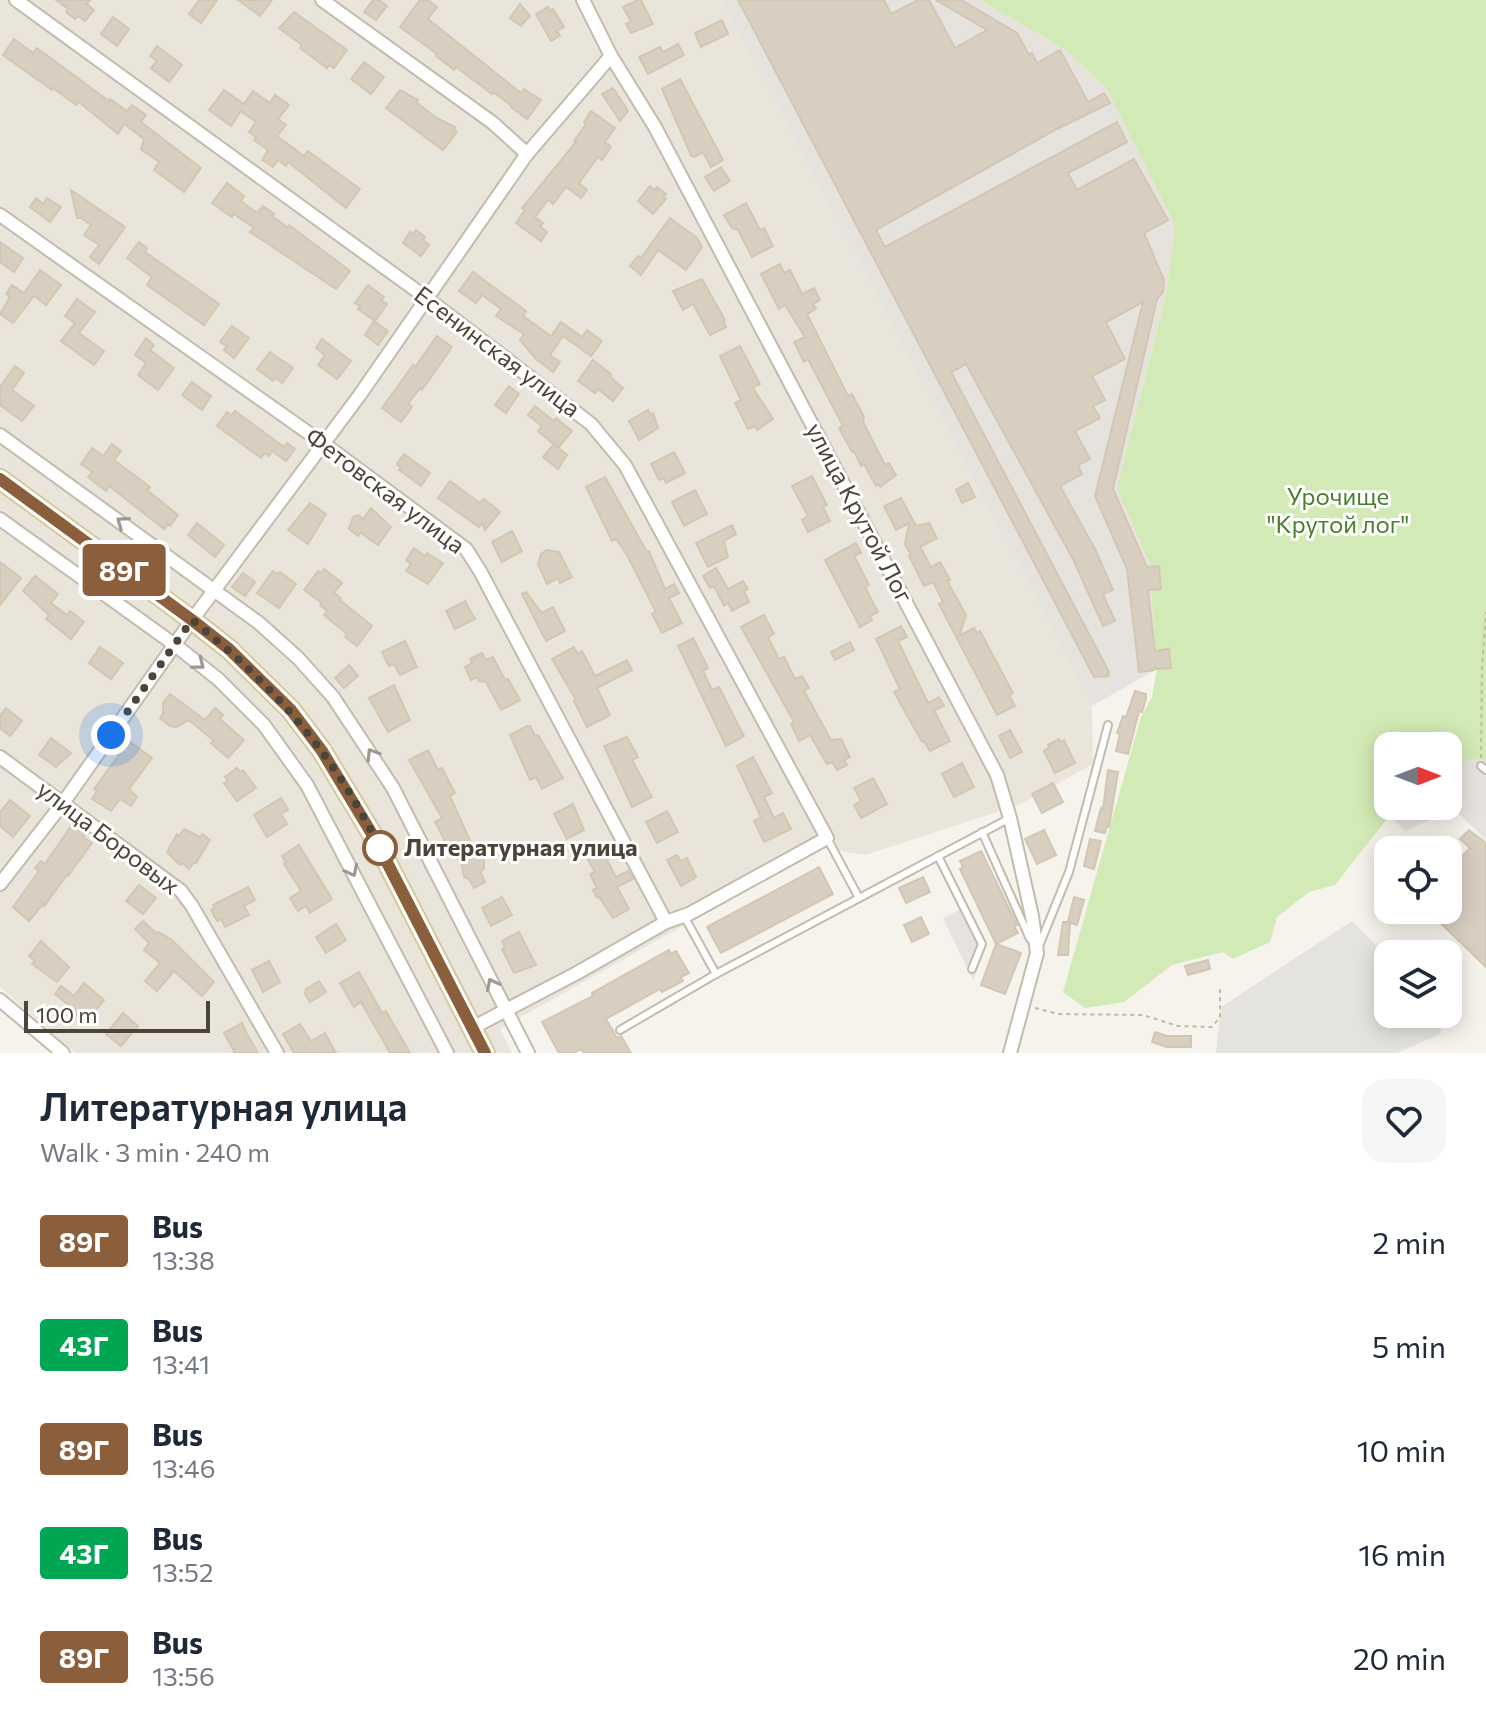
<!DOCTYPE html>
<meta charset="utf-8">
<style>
body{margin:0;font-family:Commissioner,sans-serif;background:#f6f6f7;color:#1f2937;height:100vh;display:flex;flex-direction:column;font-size:30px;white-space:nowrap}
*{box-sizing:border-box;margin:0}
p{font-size:26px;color:#747a83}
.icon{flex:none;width:44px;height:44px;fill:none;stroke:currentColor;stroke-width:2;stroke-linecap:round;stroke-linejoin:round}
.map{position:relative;height:1053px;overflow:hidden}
.details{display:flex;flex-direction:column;background:#fff;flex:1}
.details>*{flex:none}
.badge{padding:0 16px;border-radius:6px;font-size:28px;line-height:52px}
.needle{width:52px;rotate:90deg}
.fabs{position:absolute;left:1374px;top:732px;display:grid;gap:16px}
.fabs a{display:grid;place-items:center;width:88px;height:88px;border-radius:16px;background:#fff;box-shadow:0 4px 20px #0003;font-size:40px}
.scale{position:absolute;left:24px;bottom:20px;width:186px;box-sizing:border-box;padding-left:8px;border:4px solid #4b4439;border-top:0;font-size:22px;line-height:28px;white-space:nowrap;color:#4b4439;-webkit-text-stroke:6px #fff;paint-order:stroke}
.you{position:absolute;width:40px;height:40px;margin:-20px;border:6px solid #fff;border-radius:50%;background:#1a73e8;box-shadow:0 0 0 12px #1a73e833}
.map>.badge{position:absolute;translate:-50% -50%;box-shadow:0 0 0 4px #fff}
.round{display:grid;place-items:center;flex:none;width:84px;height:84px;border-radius:24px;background:#f6f6f7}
.overview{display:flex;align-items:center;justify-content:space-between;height:136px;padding:0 40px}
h1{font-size:38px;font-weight:600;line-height:60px}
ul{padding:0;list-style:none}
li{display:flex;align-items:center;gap:24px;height:104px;padding:0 40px}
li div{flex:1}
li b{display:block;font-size:30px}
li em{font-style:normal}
li .badge{min-width:88px;font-weight:700;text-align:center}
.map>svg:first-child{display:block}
.residential{fill:#eae5da}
.industrial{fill:#e6e2dd}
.green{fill:#d2eab5}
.parking{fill:#e5e3e0}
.building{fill:#d8cfc1;stroke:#d3c7b4;stroke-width:2}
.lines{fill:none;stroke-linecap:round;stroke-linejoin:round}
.service-casing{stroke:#c2bbae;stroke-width:10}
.minor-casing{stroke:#c2bbae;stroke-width:16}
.secondary-casing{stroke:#d6c79b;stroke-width:22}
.path{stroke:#c4b79f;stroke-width:2;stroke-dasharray:4 4;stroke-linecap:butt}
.service{stroke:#fff;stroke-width:6}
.minor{stroke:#fff;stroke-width:12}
.secondary{stroke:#fff3cd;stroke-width:18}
.oneway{stroke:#9c9892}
.line-casing{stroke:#fff;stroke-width:18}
.line{stroke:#8b5e3c;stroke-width:12}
.walk{stroke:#4b4439;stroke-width:8;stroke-dasharray:0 14.4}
.stop-dot{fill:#fff;stroke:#8b5e3c;stroke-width:4}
.labels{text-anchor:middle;stroke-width:6;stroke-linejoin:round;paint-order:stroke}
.street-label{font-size:24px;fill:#4b4439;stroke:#fff}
.park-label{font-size:24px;fill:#4a7f2a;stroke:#fff}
.stop-label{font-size:24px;font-weight:bold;fill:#4b4439;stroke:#fff;text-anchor:start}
</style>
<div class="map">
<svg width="1486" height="1053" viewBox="0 0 1486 1053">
<rect width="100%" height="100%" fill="#f6f3ec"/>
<path class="residential" d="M0,0H721L1092,706L1093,764L1019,805L865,855L821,848L500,1029L512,1053H75L0,987Z"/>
<g class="industrial">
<path d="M721,0H980L1066,50L1106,88L1175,225L1166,294L1117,488L1149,562L1157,669L1092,706Z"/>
<path d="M1486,730V840L1453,808L1405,832L1373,794L1388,782V806H1448V757Z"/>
</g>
<path class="green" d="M980,0H1486V761L1482,758L1448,764V746H1388V781L1376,786L1386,820L1335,885L1309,892L1277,917L1270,942L1233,959L1223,952L1172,965L1124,1002L1085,1008L1063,992L1141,717L1152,697L1157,669L1149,562L1117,488L1166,294L1175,225L1106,88L1066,50Z"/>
<g class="parking">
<path d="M961,909L983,955L973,980L943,918Z"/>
<path d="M1352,921L1388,957V1014H1444L1440,1034L1397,1053H1216L1221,1007Z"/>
</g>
<g class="building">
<path d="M56,0H90L87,4L94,10L85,21L78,16L75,19L66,12L68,9Z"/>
<path d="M199,0H217L201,23L189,14Z"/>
<path d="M238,0H272L260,16Z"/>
<path d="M373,0H379L387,6L376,20L364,12Z"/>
<path d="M420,0H428L437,7L428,19L521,93L524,89L541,100L527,119L511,107L512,106L493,92L492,94L456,67L454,70L436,56L437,54L400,27Z"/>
<path d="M638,0H641L653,24L631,33L626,24L631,22L623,7Z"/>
<path d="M738,0H884L891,14L918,0H929L955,48L987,30L936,0H961L1017,33L1029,55L1032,53L1037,63L1060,50L1088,102L1104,93L1110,103L1057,129L876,230L885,247L1117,122L1127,142L1068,173L1077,190L1134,159L1168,220L1144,233L1164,280L1163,292L1157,299L1113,489L1147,567L1159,566L1161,589L1148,590L1155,651L1169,649L1171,668L1157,669L1155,667L1154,670L1139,672L1127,569L1095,496L1143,302L1106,322L1125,359L1092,376L1105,400L1093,406L1100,418L1075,431L1090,459L1078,465L1082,474L1060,486L1095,549L1113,590L1103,594L1115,621L1103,626L1074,561L966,364L951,372L1109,672L1108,676L1094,677Z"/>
<path d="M520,4L530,16L521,26L510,18Z"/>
<path d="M548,7L550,11L553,9L564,27L557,31L560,36L551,41L536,14Z"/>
<path d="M294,12L347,50L334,68L329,65L327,68L300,48L302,45L279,28Z"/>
<path d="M113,17L129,29L117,46L101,34Z"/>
<path d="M722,20L728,34L701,47L695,33Z"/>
<path d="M14,39L33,53L37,48L109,101L110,99L127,111L132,105L146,115L141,122L201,168L184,192L154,170L159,162L141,149L144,139L124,124L118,134L79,102L76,105L53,88L52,90L3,55Z"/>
<path d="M678,44L684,55L648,74L639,57L660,47L663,52Z"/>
<path d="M157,46L182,65L169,82L151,68L157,61L150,56Z"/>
<path d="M364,62L384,77L371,94L351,79Z"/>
<path d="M680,79L723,160L711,167L703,152L694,157L691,155L662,89Z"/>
<path d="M613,88L628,111L620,121L602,94Z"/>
<path d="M224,90L244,104L253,91L270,103L275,95L289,105L278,119L286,125L277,136L304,156L308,151L360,189L346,208L288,162L286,166L278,160L273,167L262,160L268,150L254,140L256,137L249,132L256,122L241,111L231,126L209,110Z"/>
<path d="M400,90L418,100L416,102L435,117L455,127L454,130L457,132L443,150L386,108Z"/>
<path d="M591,111L615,128L605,142L611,147L602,160L598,157L579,183L587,190L581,198L566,187L553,204L548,200L535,217L543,223L540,226L547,232L541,241L516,223L525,210L522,208L576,142L574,141L586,124L584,122Z"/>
<path d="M721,167L730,181L714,191L705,177Z"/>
<path d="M227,183L244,196L241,201L257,213L263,206L274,214L272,216L287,227L289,225L350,271L336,289L250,232L254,228L234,214L232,217L212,203Z"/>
<path d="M650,186L655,190L657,187L666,194L663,197L666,199L653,214L638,201Z"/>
<path d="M71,190L125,227L99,264L90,257L99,245L84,235L91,225L81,218H77Z"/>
<path d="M36,198L43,204L47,198L61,207L50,222L30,207Z"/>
<path d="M746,203L760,230L764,228L773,246L752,257L738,230L732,228L724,215Z"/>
<path d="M670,218L697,238L702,247L686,270L658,250L641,275L630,266L638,256L641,258Z"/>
<path d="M416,230L425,237L423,240L429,245L421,256L403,243L410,232L413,234Z"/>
<path d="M0,242L23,258L14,272L0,262Z"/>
<path d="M139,242L147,248L145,252L219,304L204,325L147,285L152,277L127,258Z"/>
<path d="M780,264L784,273L790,270L802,294L814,288L820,300L813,304L816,309L807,314L848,396L852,394L864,417L863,422L885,465L889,463L896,475L880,487L879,484L876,486L864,464L861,466L854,451L852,452L839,428L843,426L808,359L804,362L794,342L805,337L785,305L779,309L761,274Z"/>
<path d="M40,270L61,285L46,305L34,296L13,323L0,314L10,297L6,294L12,285L24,293Z"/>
<path d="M473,272L526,311L523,316L551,336L561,322L582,337L587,330L602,341L591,356L563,336L550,355L560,362L553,372L536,359L520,340L524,334L496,316L501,309L482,295L476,303L459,291Z"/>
<path d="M702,279L725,320L723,321L726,327L710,335L693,304L683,310L673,291Z"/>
<path d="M368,285L384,297L381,300L387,304L375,321L358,309L360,306L355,303Z"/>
<path d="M77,299L95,312L79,333L104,351L94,365L61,341L75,323L65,316Z"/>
<path d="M374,321L388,331L378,345L365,335Z"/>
<path d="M232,326L249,338L234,358L224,350L227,346L220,342Z"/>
<path d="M437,336L452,347L422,390L420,388L408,404L412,407L401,422L382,408L413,365L415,367Z"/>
<path d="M146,338L154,345L150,350L174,368L158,390L138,375L146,363L135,355Z"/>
<path d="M322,339L351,361L337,379L318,365L325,355L316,348Z"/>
<path d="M740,346L760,384L753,388L773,419L757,430L755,426L748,429L735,403L741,400L720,356Z"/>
<path d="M270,352L293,368L282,383L276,378L273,381L257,369Z"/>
<path d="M593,360L611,374L609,376L623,388L613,401L598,389L595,393L578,381Z"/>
<path d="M15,366L24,373L12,390L34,406L22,421L0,405V387Z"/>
<path d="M192,382L211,396L202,410L182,395Z"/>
<path d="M509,386L519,394L506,413L495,405Z"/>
<path d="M535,406L554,421L556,418L572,431L558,448L538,431L542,426L528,415Z"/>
<path d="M648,410L650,414L653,413L658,428L639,440L629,421Z"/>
<path d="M235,411L284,447L287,443L295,449L286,461L272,451L269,456L265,453L261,458L217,426L227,412L232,415Z"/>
<path d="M112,444L121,451L114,460L150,487L147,490L178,515L170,526L168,524L164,529L109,486L106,491L88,477L92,472L81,464L92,448L103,456Z"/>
<path d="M554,444L567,455L558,469L543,457Z"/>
<path d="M674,452L685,473L666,483L664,478L659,480L651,464Z"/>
<path d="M404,454L430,473L421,486L399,470L401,468L397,464Z"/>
<path d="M812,476L827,505L823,507L830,521L808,532L802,520L808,516L792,486Z"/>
<path d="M605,477L647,552L649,551L665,589L674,584L679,593L669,598L682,623L662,633L652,614L656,612L627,555L616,539L612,541L586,487Z"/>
<path d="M450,481L480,503L484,499L500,512L485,530L482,523L479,527L438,498Z"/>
<path d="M968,483L975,497L962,503L956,490Z"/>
<path d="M695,490L707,514L684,526L672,502Z"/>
<path d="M901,498L916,526L929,523L937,538L920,547L931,567L940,562L950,580L947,581L966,615L959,636L974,628L977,633L980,631L1013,693L1009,695L1015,706L997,715L939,604L943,602L933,582L924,586L909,556L911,555L905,544L909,523L896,530L884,506Z"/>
<path d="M310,503L326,514L308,544L288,530Z"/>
<path d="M371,508L391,527L378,545L361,533L358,536L349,529L353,517L358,515L363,519Z"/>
<path d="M197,523L224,545L215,557L188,535Z"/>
<path d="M732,525L736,534L724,541L728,557L708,567L696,543Z"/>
<path d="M512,531L522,551L502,562L492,542Z"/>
<path d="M856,543L861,553L854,556L869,585L865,587L878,612L870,616L872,620L860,627L825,560Z"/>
<path d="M414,548L425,556L427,553L443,563L428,584L406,571L411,564L406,560Z"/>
<path d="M547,550L559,552L572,577L560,583L558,578L547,584L538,564L541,554Z"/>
<path d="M0,562L21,578L0,605Z"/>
<path d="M716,568L728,589L743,581L748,589L744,591L749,602L732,611L728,603L724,606L714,586L710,588L703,576Z"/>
<path d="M324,569L342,583L334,593L341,598L340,600L372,626L357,646L345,637L347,634L324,615L327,611L320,605L322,603L304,590L318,571L321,573Z"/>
<path d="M273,571L278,574L280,572L296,584L279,608L257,593Z"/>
<path d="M243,573L255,582L245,596L232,587Z"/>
<path d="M35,576L58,594L51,603L67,615L70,611L84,622L71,639L46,619L49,615L23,591Z"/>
<path d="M526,592L542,613L553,607L565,631L546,641L522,594Z"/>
<path d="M465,601L475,619L455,629L446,611Z"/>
<path d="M764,615L774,634L768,637L779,659L784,657L795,679L802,676L809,688L804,691L831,740L841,739L850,757L844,760L847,765L837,770L832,762L827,764L810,735L799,741L791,724L794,722L741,627Z"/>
<path d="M901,626L907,637L898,641L928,703L939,697L944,706L934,710L950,741L930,751L924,741L922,742L894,692L900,689L876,639Z"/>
<path d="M693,638L708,668L703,671L712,690L719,687L744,736L726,746L678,646Z"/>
<path d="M405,641L417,667L400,675L394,664L389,666L382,652Z"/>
<path d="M850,642L854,650L835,660L831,652Z"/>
<path d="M100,647L123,663L111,679L89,663Z"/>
<path d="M574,647L578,654L582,651L595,676L627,660L632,670L597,688L610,715L587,727L574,701L576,700L552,659Z"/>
<path d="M482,653L486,660L493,657L505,680L508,679L520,700L501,710L486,682L479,681L477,677L471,680L465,667L472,663L470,659Z"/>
<path d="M349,665L358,676L344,688L335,678Z"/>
<path d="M394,685L410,720L388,732L369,698Z"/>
<path d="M1135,691L1146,694V698L1142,712L1139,711L1128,754L1116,751L1120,734L1117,733L1123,716L1126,717Z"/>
<path d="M170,694L205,720L215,708L223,715L220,719L244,740L228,758L211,743L214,741L189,720L176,727L170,726L160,718L163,714V703Z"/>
<path d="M6,708L22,721L10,736L0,728V716Z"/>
<path d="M527,726H530L535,736L538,735L563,778L542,789L536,777L530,780L510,735Z"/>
<path d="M1010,730L1022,752L1010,758L999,736Z"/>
<path d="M627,737L638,757L632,760L652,797L632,807L604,746Z"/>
<path d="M51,738L71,753L56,767L39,755Z"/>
<path d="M1059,739L1060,742L1064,740L1075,763L1055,773L1044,751L1049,748L1048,745Z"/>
<path d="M129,741L152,758L129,789L137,797L131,806L120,799L111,811L92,799L97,791L94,789Z"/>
<path d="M428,750L438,770L442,768L455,793L450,796L476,854L481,855L484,862V869L480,871L485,882L474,888L469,879L464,877L462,866L453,849L450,851L435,822L442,818L409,760Z"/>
<path d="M753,757L772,793L764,797L774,818L783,813L791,829L764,842L754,821L761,817L737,766Z"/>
<path d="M962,763L974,787L954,797L942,774Z"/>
<path d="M237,768L240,772L243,770L256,788L237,801L224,783L228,781L225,777Z"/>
<path d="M1108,770L1118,772L1109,827L1107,826L1105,833L1095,831L1101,808L1103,809Z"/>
<path d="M873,778L887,804L861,818L854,805L861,801L854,788Z"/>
<path d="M1053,783L1063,802L1042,813L1032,794Z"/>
<path d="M281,798L288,810L281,814L287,824L267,837L254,815Z"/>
<path d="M10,800L30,816L13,837L0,826V812Z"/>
<path d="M573,804L584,830L567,839L554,814Z"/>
<path d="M667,811L678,832L657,843L646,822Z"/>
<path d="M72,825L85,834L83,837L92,843L68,876L67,875L44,906L43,904L29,921L13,907L39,871L35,868L41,861L45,864Z"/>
<path d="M184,829L200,837L202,834L210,840L196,863L194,862L189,869L182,863L180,865L167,852L177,834L179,836Z"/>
<path d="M1044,830L1056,855L1037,864L1025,839Z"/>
<path d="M1469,830L1486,843V967L1427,910H1448V871L1470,848L1460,839Z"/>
<path d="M1090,839L1101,841L1094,869L1084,866Z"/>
<path d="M299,845L332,899L310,913L306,906L298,911L290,898L301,891L284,864L286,863L282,856Z"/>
<path d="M606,850L611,858L607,860L616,877L628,871L633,879L617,887L629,909L613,918L599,897L602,896L597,898L593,890L597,888L590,874L595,872L588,860Z"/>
<path d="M981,851L1017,925L1014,926L1018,933L996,944L960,869L963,867L960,861Z"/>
<path d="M677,855L681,861L687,858L696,877L681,886L667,860Z"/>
<path d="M819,867L833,894L721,953L707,927Z"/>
<path d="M923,877L930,892L906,903L899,888Z"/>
<path d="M139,885L156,898L143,914L126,901Z"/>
<path d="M248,887L255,900L244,906L249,915L225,927L221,919L217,921L211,910L215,908L213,905Z"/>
<path d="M502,897L512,915L491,926L482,908Z"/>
<path d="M1074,897L1084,900L1077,925L1070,923L1068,955H1058L1063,922H1068Z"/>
<path d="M921,917L929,934L912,942L904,925Z"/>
<path d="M143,921L157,934L158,932L172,940L214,982L202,996L174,971L157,991L145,981L160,963L144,950L149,943L135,929Z"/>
<path d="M336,924L346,940L326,953L316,937Z"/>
<path d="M519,932L536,965L514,973L502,949L505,947L502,941Z"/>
<path d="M41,941L69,967L57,982L32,964L35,961L29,956Z"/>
<path d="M996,944L1021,953L1005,994L981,985Z"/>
<path d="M669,950L671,954L676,951L689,973L681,977L683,981L662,992L660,989L606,1019L617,1038L621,1036L631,1053H584L581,1049L573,1053H559L542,1022L593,996L592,993Z"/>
<path d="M1208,960L1210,969L1188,975L1185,966Z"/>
<path d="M269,961L280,982L263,992L252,970Z"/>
<path d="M359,972L382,1013L386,1011L410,1053H390L361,1002L354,1007L340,983Z"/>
<path d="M319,981L326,992L310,1002L305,994L306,989Z"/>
<path d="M84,983L104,1000L85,1023L74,1013L76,1011L55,994L61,986L74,996Z"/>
<path d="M123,1013L138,1026L121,1046L106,1034Z"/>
<path d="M242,1023L247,1034L258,1053H235L224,1033Z"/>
<path d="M300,1024L311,1041L325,1033L336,1053H294L283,1034Z"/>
<path d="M1155,1032L1167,1036H1191V1047H1166L1152,1042Z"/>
</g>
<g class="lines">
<defs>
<g id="service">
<path d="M1481,766L1486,770"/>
<path d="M982,832L1030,939"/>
<path d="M827,838L859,898"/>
<path d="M938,856L982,944L972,969"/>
<path d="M684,916L716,974L1010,818"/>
<path d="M1039,946L1069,872L1108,725"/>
<path d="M620,1030L716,974"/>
</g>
<g id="minor">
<path d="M16,0L428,299L591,424L625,465L827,838L689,914L666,922L577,973L472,1028"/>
<path d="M322,0L493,123L527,154"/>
<path d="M583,0L611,56L655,127L997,775L1010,818L1032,916L1037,953L1010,1053"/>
<path d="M0,215L324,444L466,549L480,571L666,922"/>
<path d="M0,435L259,623L298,658L333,697L393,788L528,1053"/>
<path d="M0,519L175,645L218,679L264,725L307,785L447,1053"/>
<path d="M0,757L181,891L192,906L277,1053"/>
<path d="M0,884L63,803L192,620L359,396L527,154L611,56"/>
<path d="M0,1000L63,1053"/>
</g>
<path id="secondary" d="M0,479L192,620L229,649L291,710L322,751L375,839L485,1053"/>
</defs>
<use href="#service" class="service-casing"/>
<use href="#minor" class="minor-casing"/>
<use href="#secondary" class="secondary-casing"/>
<g class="path">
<path d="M1481,758L1482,668L1486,612"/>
<path d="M1035,1008L1058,1014L1143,1015L1178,1026L1212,1027L1220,1017V987"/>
</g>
<use href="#service" class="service"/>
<use href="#minor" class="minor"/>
<use href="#secondary" class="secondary"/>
</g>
<defs><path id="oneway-chevron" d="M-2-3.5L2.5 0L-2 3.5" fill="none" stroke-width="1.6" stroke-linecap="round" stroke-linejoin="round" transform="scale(2)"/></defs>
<g class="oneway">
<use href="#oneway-chevron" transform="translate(122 522) rotate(-144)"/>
<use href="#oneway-chevron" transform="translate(199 664) rotate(38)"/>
<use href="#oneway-chevron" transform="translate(372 754) rotate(-122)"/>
<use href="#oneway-chevron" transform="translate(352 871) rotate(63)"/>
<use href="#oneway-chevron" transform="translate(492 984) rotate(-117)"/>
</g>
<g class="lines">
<defs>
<path id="line" d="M0,479L192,620L229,649L291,710L322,751L375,839L485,1053"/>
</defs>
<use href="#line" class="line-casing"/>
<use href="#line" class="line"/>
<path class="walk" d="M111,735L192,620C274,685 333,753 380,848"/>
</g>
<circle class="stop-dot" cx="380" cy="848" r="16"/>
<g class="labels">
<g class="street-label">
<text transform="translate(497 352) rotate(37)" y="8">Есенинская улица</text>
<text transform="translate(385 491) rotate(37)" y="8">Фетовская улица</text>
<text transform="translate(859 513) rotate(62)" y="8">улица Крутой Лог</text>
<text transform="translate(108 838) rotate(37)" y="8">улица Боровых</text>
</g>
<g class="park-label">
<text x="1338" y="505">Урочище<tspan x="1338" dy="28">"Крутой лог"</tspan></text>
</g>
<g class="stop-label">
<text x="404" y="856">Литературная улица</text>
</g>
</g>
</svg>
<div class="fabs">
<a><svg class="needle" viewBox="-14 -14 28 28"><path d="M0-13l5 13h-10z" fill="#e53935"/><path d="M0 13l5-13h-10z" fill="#747a83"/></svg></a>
<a><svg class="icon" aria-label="locate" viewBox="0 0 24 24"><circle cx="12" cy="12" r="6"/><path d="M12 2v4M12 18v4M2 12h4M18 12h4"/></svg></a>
<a><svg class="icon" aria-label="layers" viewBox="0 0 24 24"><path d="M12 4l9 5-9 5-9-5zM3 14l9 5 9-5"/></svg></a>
</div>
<div class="scale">100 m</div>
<div class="you" style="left:111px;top:735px"></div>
<b class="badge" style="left:124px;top:570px;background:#8b5e3c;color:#fff">89Г</b>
</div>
<section class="details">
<div class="overview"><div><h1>Литературная улица</h1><p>Walk · 3 min · 240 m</p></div><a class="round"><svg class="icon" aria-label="heart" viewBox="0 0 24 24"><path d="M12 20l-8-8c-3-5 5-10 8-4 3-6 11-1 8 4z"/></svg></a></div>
<ul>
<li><span class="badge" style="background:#8b5e3c;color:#fff">89Г</span><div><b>Bus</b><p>13:38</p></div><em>2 min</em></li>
<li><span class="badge" style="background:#00a651;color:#fff">43Г</span><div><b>Bus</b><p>13:41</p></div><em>5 min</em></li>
<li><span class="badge" style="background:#8b5e3c;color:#fff">89Г</span><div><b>Bus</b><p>13:46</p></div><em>10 min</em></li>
<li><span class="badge" style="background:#00a651;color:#fff">43Г</span><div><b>Bus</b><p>13:52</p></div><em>16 min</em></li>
<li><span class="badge" style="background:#8b5e3c;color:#fff">89Г</span><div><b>Bus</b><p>13:56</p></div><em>20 min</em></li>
</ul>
</section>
